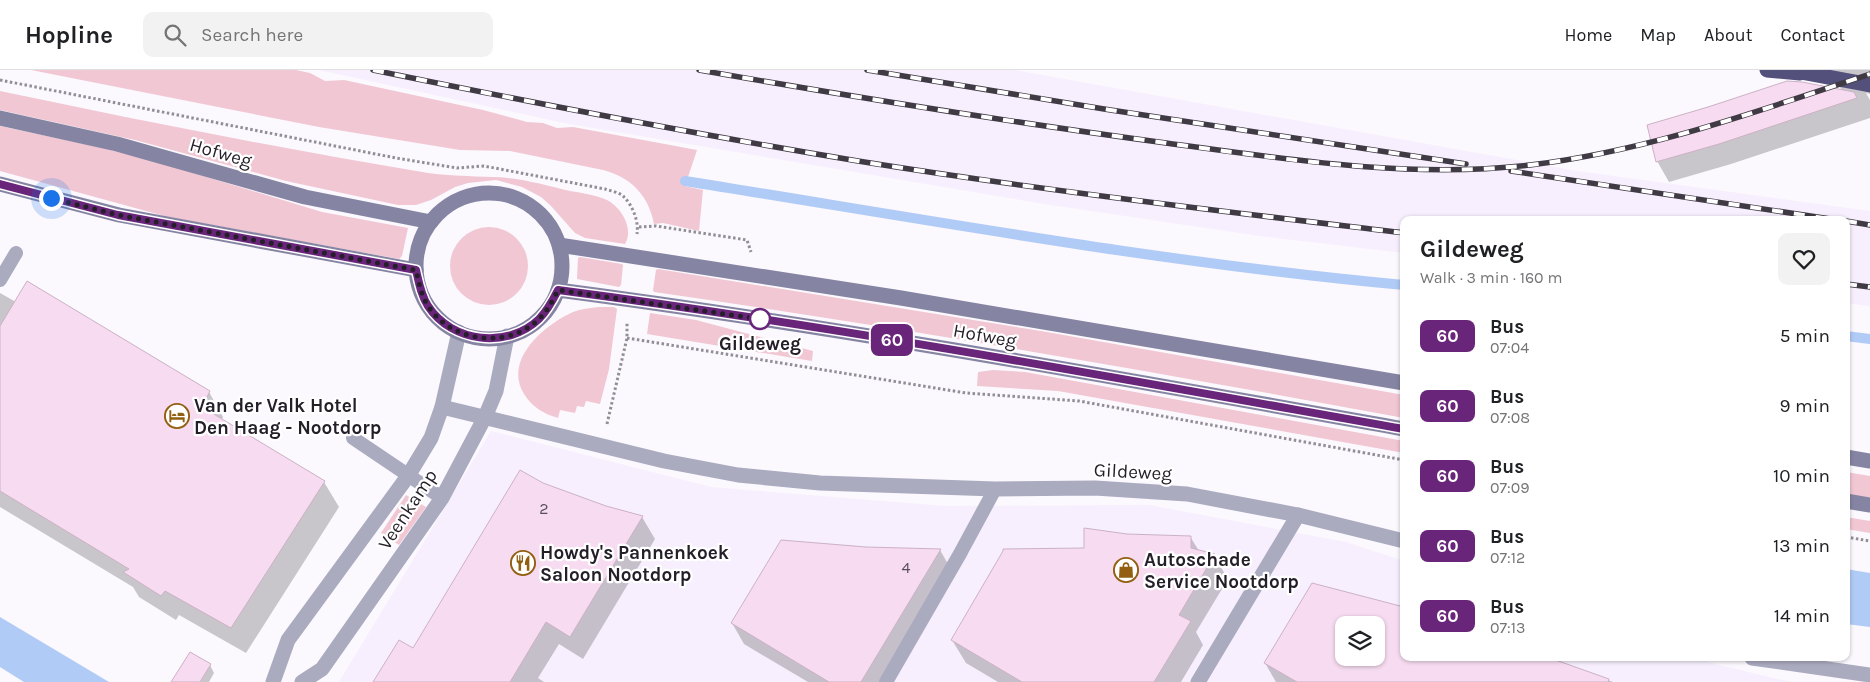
<!DOCTYPE html>
<meta charset="utf-8">
<style>
body{margin:0;font-family:Karla,sans-serif;background:#f2f2f2;color:#202124;height:100vh;display:flex;flex-direction:column;font-size:19px;white-space:nowrap}
*{box-sizing:border-box;margin:0}
p{font-size:16px;color:#757577}
.icon{flex:none;width:28px;height:28px;fill:none;stroke:currentColor;stroke-width:2;stroke-linecap:round;stroke-linejoin:round}
.map{position:relative;flex:1;overflow:hidden}
.drawer{position:absolute;left:1400px;top:146px;width:450px;height:445px;display:flex;flex-direction:column;background:#fff;border-radius:10px;box-shadow:0 1px 4px #0004}
.drawer>*{flex:none}
.badge{padding:0 10px;border-radius:8px;font-size:18px;line-height:32px}
.controls{position:absolute;left:1335px;top:546px;display:grid;gap:10px}
.controls a{display:grid;place-items:center;width:50px;height:50px;border-radius:10px;background:#fff;box-shadow:0 1px 4px #0004;font-size:25px}
.you{position:absolute;width:25px;height:25px;margin:-12px;border:4px solid #fff;border-radius:50%;background:#1a73e8;box-shadow:0 0 0 8px #1a73e833}
.map>.badge{position:absolute;translate:-50% -50%;box-shadow:0 0 0 2px #fff}
.round{display:grid;place-items:center;flex:none;width:52px;height:52px;border-radius:10px;background:#f2f2f2}
.overview{display:flex;align-items:center;justify-content:space-between;height:85px;padding:0 20px}
h1{font-size:24px;font-weight:700;line-height:38px}
ul{padding:0;list-style:none}
li{display:flex;align-items:center;gap:15px;height:70px;padding:0 20px}
li div{flex:1}
li b{display:block;font-size:19px}
li em{font-style:normal}
li .badge{min-width:55px;font-weight:700;text-align:center}
header{display:flex;align-items:center;gap:30px;box-sizing:border-box;height:70px;padding:0 25px;background:#fff;border-bottom:1px solid #e0e0e0}
header strong{font-size:24px}
nav{display:flex;gap:28px;margin-inline-start:auto;font-size:18px}
.search{width:350px;height:45px;background:#f2f2f2;display:flex;align-items:center;gap:12px;box-sizing:border-box;padding:0 18px;border-radius:10px;color:#757577;font-size:19px}
.map>svg:first-child{display:block}
.built{fill:#f7effd;fill-rule:evenodd}
.green{fill:#f1c7d3}
.water{fill:#b1cbf7}
.shadow{fill:#0003;fill-rule:evenodd}
.lines{fill:none;stroke-linecap:round;stroke-linejoin:round}
.stream{stroke:#b1cbf7;stroke-width:10}
.building{fill:#f7dcf1;stroke:#ccb1c5;fill-rule:evenodd}
.path{stroke:#938e96;stroke-width:3;stroke-dasharray:2.5 2.5;stroke-linecap:butt}
.lane{stroke:#ababc0;stroke-width:14}
.street{stroke:#ababc0;stroke-width:15}
.secondary{stroke:#8584a3;stroke-width:15}
.highway{stroke:#53517b;stroke-width:15}
.rail-casing{stroke:#3f3a43;stroke-width:5.5}
.rail{stroke:#fff;stroke-width:4;stroke-dasharray:11;stroke-linecap:butt}
.line-casing{stroke:#fff;stroke-width:11}
.line{stroke:#68257a;stroke-width:8}
.walk{stroke:#241e28;stroke-width:5;stroke-dasharray:0 9}
.stop-dot{fill:#fff;stroke:#68257a;stroke-width:2.5}
.labels{text-anchor:middle;stroke-width:4.5;stroke-linejoin:round;paint-order:stroke}
.number-label{font-size:16px;fill:#594e5a}
.street-label{font-size:19px;fill:#241e28;stroke:#fff}
.stop-label{font-size:19px;font-weight:bold;fill:#241e28;stroke:#fff}
.poi-label{font-size:19px;font-weight:bold;fill:#241e28;stroke:#fff;text-anchor:start}
</style>
<header>
<strong>Hopline</strong>
<div class="search"><svg class="icon" aria-label="search" viewBox="0 0 24 24"><circle cx="10" cy="10" r="6"/><path d="M15 15l6 6"/></svg>Search here</div>
<nav><a>Home</a><a>Map</a><a>About</a><a>Contact</a></nav>
</header>
<div class="map">
<svg width="1870" height="612" viewBox="0 0 1870 612">
<rect width="100%" height="100%" fill="#fbf8fe"/>
<g class="built">
<path d="M319,0H1015L1577,101L1870,141V236L1846,233V150H1404V183L1260,166L1044,134L569,54Z"/>
<path d="M491,361L711,417L945,436L1149,435L1346,472L1404,491V588H1695L1719,595L1791,612H339ZM1344,555H1376V588H1344Z"/>
</g>
<g class="green">
<path d="M31,0H296L310,3L325,11L344,10L483,40L527,52L543,53L557,58L573,57L697,80L685,116L703,120L699,161L663,153L654,154C649,126 631,107 603,100L510,81L460,80L319,57Z"/>
<path d="M0,21C142,51 284,79 428,103C450,106 470,106 492,107C518,107 545,115 570,121C582,123 596,125 607,130C622,138 634,159 625,174L585,168L575,163L551,136L541,127L522,117L496,110L468,113L455,117L431,130L416,135H398L286,111L135,70L0,40Z"/>
<path d="M0,56L103,78L164,94L322,142L408,158L402,186L399,189L168,147L0,101Z"/>
<circle cx="489" cy="196" r="39"/>
<path d="M580,187L622,194L623,195L621,215L619,217L577,209L578,188Z"/>
<path d="M658,199L1041,261L1404,325V348C1155,302 905,258 654,222L653,220L656,200Z"/>
<path d="M599,237H614L617,239L609,299L600,334L586,331L584,337L577,336L575,343L560,340L558,348C544,344 532,337 524,324C503,290 544,255 573,242C581,239 590,238 599,237Z"/>
<path d="M650,243L696,250L813,281L812,291L647,264Z"/>
<path d="M993,300L1025,302L1404,371V383L1058,321L977,316L978,302Z"/>
<path d="M1846,402L1870,406V429L1846,425Z"/>
<path d="M406,425L426,437L399,475L381,463Z"/>
<path d="M1846,447L1870,451V463L1846,459Z"/>
</g>
<g class="water">
<path d="M1846,499L1870,503V557L1846,554Z"/>
<path d="M0,547L109,612H24L0,597Z"/>
</g>
<g class="shadow">
<path d="M1831,0H1870V24L1866,23L1870,30V48L1731,94L1669,112L1657,91L1648,56L1787,12L1842,21Z"/>
<path d="M0,223L16,232L209,322L223,347L222,350L324,412L339,437L246,583L179,545L176,550L139,527L133,517L0,437Z"/>
<path d="M542,415L605,437L642,447L655,469L583,589L559,574L538,608L544,612H375L413,580Z"/>
<path d="M1126,466L1191,468L1199,481L1214,486L1228,509L1196,562L1203,575L1181,612H998L966,593L952,570L1085,479Z"/>
<path d="M866,479L940,480L952,501L885,612H808L744,574L732,553Z"/>
<path d="M1312,514L1404,538V588H1547L1613,612H1276L1265,593ZM1344,555H1376V588H1344Z"/>
<path d="M210,595L214,603L209,612H178Z"/>
</g>
<g class="lines">
<g class="stream">
<path d="M685,111C924,149 1163,193 1404,215"/>
<path d="M1846,266L1870,269"/>
</g>
</g>
<g class="building">
<path d="M1787,11L1802,12L1854,22L1857,28L1719,74L1656,92L1647,55L1708,37Z"/>
<path d="M27,211L210,321L202,337L325,411L231,558L165,521L161,526L123,502L129,499L0,421V256Z"/>
<path d="M520,400L543,413L606,436L643,446L570,567L546,552L510,612H373L399,570L413,578Z"/>
<path d="M1084,458L1127,464L1191,466V478L1215,484L1179,545L1191,551L1154,612H1022L951,570L1003,481V479L1084,478Z"/>
<path d="M781,470L866,477L941,479L861,612H829L731,553Z"/>
<path d="M1312,513L1404,537V588H1550L1609,609L1608,612H1297L1264,593ZM1344,555H1376V588H1344Z"/>
<path d="M190,582L211,594L200,612H171Z"/>
</g>
<g class="lines">
<g class="path">
<path d="M0,10L396,88L457,98L484,96L605,119C610,121 620,122 624,127C633,136 639,152 637,164"/>
<path d="M639,157L656,156L747,170L751,182"/>
<path d="M627,268L966,323L1079,331L1404,390"/>
<path d="M607,354L627,268V252"/>
<path d="M1846,467L1870,471"/>
</g>
<g class="lane">
<path d="M0,210L16,183"/>
<path d="M353,368L442,428"/>
<path d="M962,480L995,419"/>
<path d="M886,612L961,482"/>
</g>
<g class="street">
<path d="M442,337L664,391L738,405L820,413L995,419L1095,418L1187,424L1298,445L1404,471"/>
<path d="M1752,588L1870,605"/>
<path d="M273,612L288,570L408,406L431,368L442,337L459,262"/>
<path d="M302,612L322,599L442,428L485,347L496,321L507,266"/>
<path d="M1198,612L1298,445"/>
</g>
<g class="secondary">
<path d="M0,48L117,74L305,127L431,152"/>
<path d="M0,114L119,145L416,200"/>
<circle cx="489" cy="196" r="73"/>
<path d="M559,175L901,228L1404,313"/>
<path d="M558,220C841,257 1123,309 1404,359"/>
<path d="M1846,387L1870,391"/>
<path d="M1846,431L1870,435"/>
</g>
<g class="highway">
<path d="M1767,0L1800,3"/>
<path d="M1790,0L1870,15"/>
</g>
<defs>
<g id="rail">
<path d="M373,0C534,33 695,64 858,91C1039,120 1221,141 1404,163"/>
<path d="M699,0C854,27 1010,52 1166,73C1286,89 1408,109 1530,95C1648,81 1758,41 1870,4"/>
<path d="M867,0L1104,39L1466,94"/>
<path d="M1511,101L1837,150"/>
<path d="M1846,151L1870,155"/>
<path d="M1846,214L1870,217"/>
</g>
</defs>
<use href="#rail" class="rail-casing"/>
<use href="#rail" class="rail"/>
</g>
<g class="lines">
<defs>
<path id="line" d="M0,114L118,145L416,200C419,213 421,225 428,236C452,273 508,279 539,249C548,240 553,230 558,220C842,257 1122,309 1404,359"/>
</defs>
<use href="#line" class="line-casing"/>
<use href="#line" class="line"/>
<path class="walk" d="M51,128L118,145L416,200C419,213 421,225 428,236C452,273 508,279 539,249C548,240 553,230 558,220L760,249"/>
</g>
<defs>
<symbol id="hotel-ring" viewBox="-11 -11 22 22"><circle r="9.5" fill="#fff" stroke="#915f0f" stroke-width="1.5"/><path d="M-6-4.5h1.5V1H6V5H4.5V3h-9V5H-6ZM-4 0a1.8 1.8 0 1 1 3.6 0ZM.5 0V-2.5h3Q6-2.5 6 0Z" fill="#915f0f"/></symbol>
<symbol id="restaurant-ring" viewBox="-11 -11 22 22"><circle r="9.5" fill="#fff" stroke="#915f0f" stroke-width="1.5"/><path d="M-5-6h1v4h1v-4h1v4h1v-4h1v5L-1.5 .5V6h-2V.5L-5-1ZM5-6V6H3V1.5H1.5Q1.5-4 5-6Z" fill="#915f0f"/></symbol>
<symbol id="shop-ring" viewBox="-11 -11 22 22"><circle r="9.5" fill="#fff" stroke="#915f0f" stroke-width="1.5"/><path d="M-5-2.5h2.3a2.7 3.5 0 0 1 5.4 0H5L5.5 6h-11ZM-1.5-2.5h3a1.5 2.3 0 0 0-3 0Z" fill="#915f0f"/></symbol>
</defs>
<g fill-rule="evenodd">
<use href="#hotel-ring" x="163" y="332" width="28" height="28"/>
<use href="#restaurant-ring" x="509" y="479" width="28" height="28"/>
<use href="#shop-ring" x="1112" y="486" width="28" height="28"/>
</g>
<circle class="stop-dot" cx="760" cy="249" r="10"/>
<g class="labels">
<g class="number-label">
<text x="544" y="444">2</text>
<text x="906" y="503">4</text>
</g>
<g class="street-label">
<text transform="translate(221 82) rotate(16)" y="7">Hofweg</text>
<text transform="translate(985 265) rotate(10)" y="7">Hofweg</text>
<text transform="translate(1133 401) rotate(3)" y="7">Gildeweg</text>
<text transform="translate(407 439) rotate(-57)" y="7">Veenkamp</text>
</g>
<g class="stop-label">
<text x="760" y="280">Gildeweg</text>
</g>
<g class="poi-label">
<text x="194" y="342">Van der Valk Hotel<tspan x="194" dy="22">Den Haag - Nootdorp</tspan></text>
<text x="540" y="489">Howdy's Pannenkoek<tspan x="540" dy="22">Saloon Nootdorp</tspan></text>
<text x="1144" y="496">Autoschade<tspan x="1144" dy="22">Service Nootdorp</tspan></text>
</g>
</g>
</svg>
<div class="controls">
<a><svg class="icon" aria-label="layers" viewBox="0 0 24 24"><path d="M12 4l9 5-9 5-9-5zM3 14l9 5 9-5"/></svg></a>
</div>
<div class="you" style="left:51px;top:128px"></div>
<b class="badge" style="left:892px;top:270px;background:#68257a;color:#fff">60</b>
<section class="drawer">
<div class="overview"><div><h1>Gildeweg</h1><p>Walk · 3 min · 160 m</p></div><a class="round"><svg class="icon" aria-label="heart" viewBox="0 0 24 24"><path d="M12 20l-8-8c-3-5 5-10 8-4 3-6 11-1 8 4z"/></svg></a></div>
<ul>
<li><span class="badge" style="background:#68257a;color:#fff">60</span><div><b>Bus</b><p>07:04</p></div><em>5 min</em></li>
<li><span class="badge" style="background:#68257a;color:#fff">60</span><div><b>Bus</b><p>07:08</p></div><em>9 min</em></li>
<li><span class="badge" style="background:#68257a;color:#fff">60</span><div><b>Bus</b><p>07:09</p></div><em>10 min</em></li>
<li><span class="badge" style="background:#68257a;color:#fff">60</span><div><b>Bus</b><p>07:12</p></div><em>13 min</em></li>
<li><span class="badge" style="background:#68257a;color:#fff">60</span><div><b>Bus</b><p>07:13</p></div><em>14 min</em></li>
</ul>
</section>
</div>
